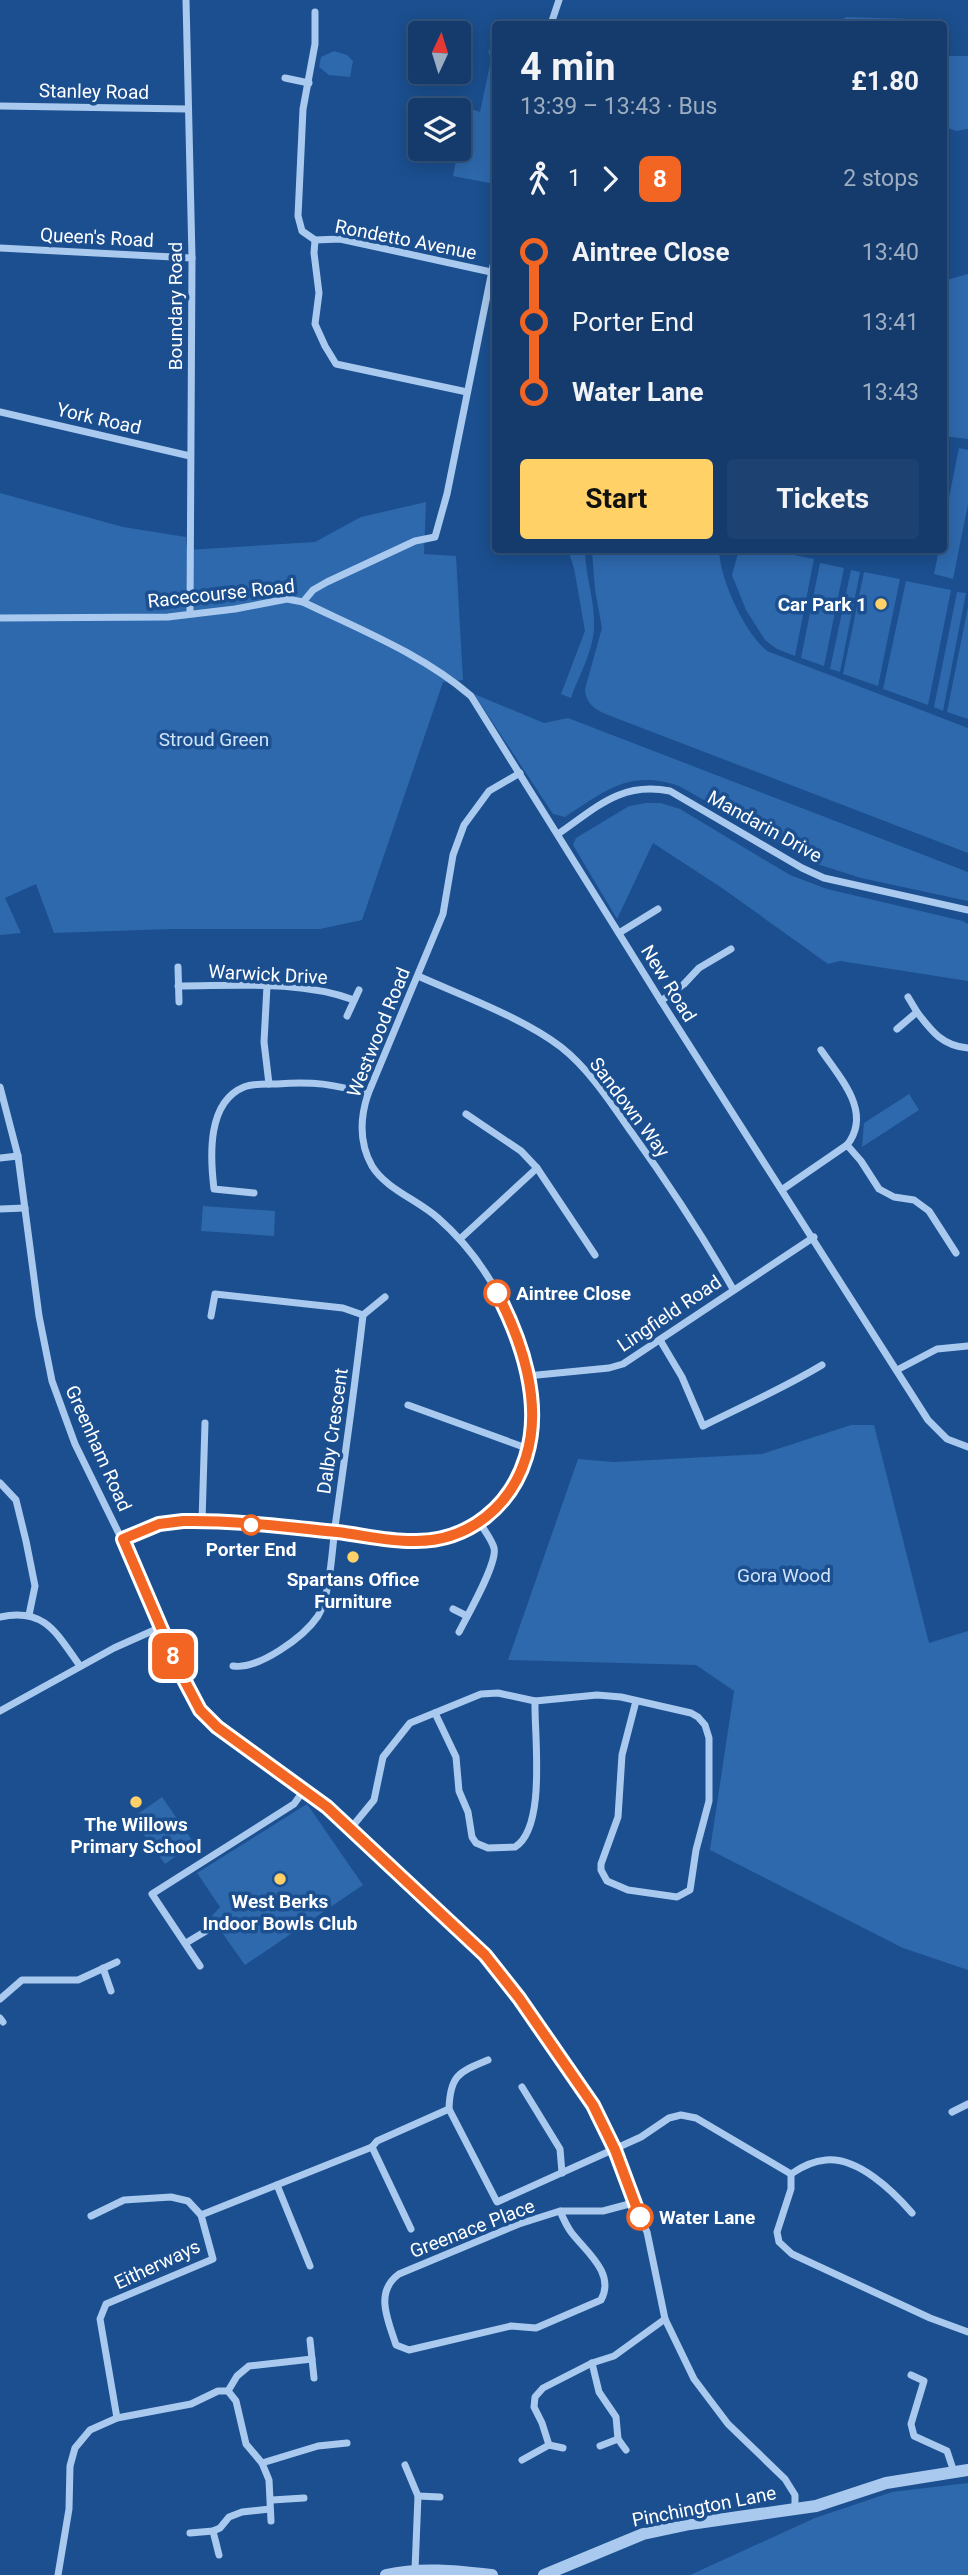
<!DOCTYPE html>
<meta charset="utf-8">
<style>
body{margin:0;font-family:Roboto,sans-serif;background:#1d4271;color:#f1f3f6;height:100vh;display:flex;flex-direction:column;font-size:26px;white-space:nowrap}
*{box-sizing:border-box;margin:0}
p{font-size:23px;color:#9dadc1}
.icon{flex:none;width:38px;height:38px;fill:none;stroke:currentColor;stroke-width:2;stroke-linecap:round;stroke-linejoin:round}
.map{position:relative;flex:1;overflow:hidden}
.panel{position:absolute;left:492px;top:21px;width:455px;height:532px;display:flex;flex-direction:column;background:#143b6b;border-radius:7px;box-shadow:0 4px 18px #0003,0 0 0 2px #33557e}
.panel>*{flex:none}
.badge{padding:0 14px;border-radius:10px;font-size:24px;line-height:46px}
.needle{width:46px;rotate:4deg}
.fabs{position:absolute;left:408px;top:21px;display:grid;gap:14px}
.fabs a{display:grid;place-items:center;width:63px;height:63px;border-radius:7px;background:#143b6b;box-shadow:0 4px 18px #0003,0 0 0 2px #33557e;font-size:35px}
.map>.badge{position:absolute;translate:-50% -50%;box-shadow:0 0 0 4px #fff}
.legs{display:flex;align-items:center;gap:10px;height:77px;padding:0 28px;font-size:23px}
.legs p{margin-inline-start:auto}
.headline{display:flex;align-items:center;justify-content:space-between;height:119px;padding:0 28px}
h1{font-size:38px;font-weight:700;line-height:52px}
.cta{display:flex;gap:14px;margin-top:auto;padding:14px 28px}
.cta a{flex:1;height:80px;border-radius:7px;background:#ffd166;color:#111;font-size:28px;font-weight:700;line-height:80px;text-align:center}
.cta a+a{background:#1d4271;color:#f1f3f6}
ul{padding:0 28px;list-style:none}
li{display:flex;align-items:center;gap:24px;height:70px;font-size:26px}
li i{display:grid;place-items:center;width:10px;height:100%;margin:0 9px;background:currentColor}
li i::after{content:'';width:18px;height:18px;margin:-9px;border:5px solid;border-radius:50%;background:#143b6b}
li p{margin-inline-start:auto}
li:first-child i{background:linear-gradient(#0000 50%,currentColor 0)}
li:last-child i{background:linear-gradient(currentColor 50%,#0000 0)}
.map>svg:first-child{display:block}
.green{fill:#2e69ad}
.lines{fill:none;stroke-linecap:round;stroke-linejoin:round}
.minor{stroke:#a9c9ee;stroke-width:7}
.tertiary{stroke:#a9c9ee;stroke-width:12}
.line-1-casing{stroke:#fff;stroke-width:16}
.line-1{stroke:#f26522;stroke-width:10}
.poi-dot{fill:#ffd166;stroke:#1b4f8f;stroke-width:2.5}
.stop-1-dot{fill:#fff;stroke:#f26522;stroke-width:3.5}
.labels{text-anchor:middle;stroke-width:7;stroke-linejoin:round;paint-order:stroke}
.street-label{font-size:19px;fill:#fff;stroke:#1b4f8f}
.poi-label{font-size:19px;font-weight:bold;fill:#fff;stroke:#1b4f8f}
.park-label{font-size:19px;fill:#cfe3fa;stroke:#1b4f8f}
.stop-label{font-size:19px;font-weight:bold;fill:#fff;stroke:#1b4f8f;text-anchor:start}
</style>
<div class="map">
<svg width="968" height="2575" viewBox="0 0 968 2575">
<rect width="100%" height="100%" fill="#1b4f8f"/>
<g class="green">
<path d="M846,17L911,19L917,24H836Z"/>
<path d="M488,50L495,52V184L453,176L459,145H462L468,108L480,112L491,60Z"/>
<path d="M334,51L347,55L353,61L350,77L329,75L319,67L321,57Z"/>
<path d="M943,56H968V129L956,131L943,126Z"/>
<path d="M968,274V439L943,436V281Z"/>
<path d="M959,448L968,450V504L953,579L934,574L939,550H943V527Z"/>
<path d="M0,493L123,527L186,537L187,550L315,542L361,517L426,502L424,554L456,556L463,680L443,682L362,920L320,929H171L54,933L36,884L5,898L21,933L0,935Z"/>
<path d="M568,550H585C585,575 595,600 594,626C594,650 579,675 571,698L561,694L585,631L574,568Z"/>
<path d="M592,550H719C720,579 744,632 767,651L968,728V853L621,720C605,713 586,710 585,689L602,628L595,590Z"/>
<path d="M739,550H769L814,559L795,656L777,649L765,640L746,610L732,575Z"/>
<path d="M820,563L844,568L824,666L801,658Z"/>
<path d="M851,570L860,572L840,672L830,669Z"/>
<path d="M864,572L900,579L878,686L843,674Z"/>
<path d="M906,581L951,590L928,705L883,689Z"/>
<path d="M957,592L966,593L943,711L934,707Z"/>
<path d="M968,607V719L947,712Z"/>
<path d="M474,694L544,723L568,718L968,872V901L861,878L817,864L679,786C629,769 605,791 565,817L553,814Z"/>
<path d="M646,803H661L680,809L790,875L827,889L963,921L968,924V981L840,961L828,964L722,888L653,843L617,919L573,845L576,838L629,806Z"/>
<path d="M909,1094L919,1110L862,1147L864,1123Z"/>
<path d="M203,1206L275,1211L274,1236L201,1231Z"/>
<path d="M851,1425H874L929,1643L968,1631V1970L903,1948L710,1850L734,1691L696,1665L508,1660L578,1459L614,1462L762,1454Z"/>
<path d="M162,1797L194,1843L165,1864L132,1818Z"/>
<path d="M307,1804L363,1885L245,1965L211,1917L220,1907L197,1873Z"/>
<path d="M968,2483V2575H690L815,2518L892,2492Z"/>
</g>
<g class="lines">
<g class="minor">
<path d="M186,0L192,258L190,613"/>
<path d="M315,12V44L303,109L298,216L302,231L315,240L314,253L319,293L315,324L325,346L336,364L467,392"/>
<path d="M551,24L559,0"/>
<path d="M285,78L309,83"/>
<path d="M0,106L187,109"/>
<path d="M315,240L340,239L491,272"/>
<path d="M0,248L192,258"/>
<path d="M0,412L190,456"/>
<path d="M303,602L313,590L327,582L415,541L435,537L447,494L495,256"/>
<path d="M0,618L168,617L235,609L287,599L303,602C361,630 422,654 471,696L661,1001L928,1420L947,1439L968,1447"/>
<path d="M558,834C596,808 621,781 670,791L802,868L824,878L968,910"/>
<path d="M619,933L658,909"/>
<path d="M178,967L179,1002"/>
<path d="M418,976C463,996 523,1018 561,1047C590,1070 611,1103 632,1133C668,1183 702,1235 733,1289"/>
<path d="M178,986C236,986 299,980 354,1000"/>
<path d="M267,986L264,1042L269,1084"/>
<path d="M661,1001L684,984L699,968L731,949"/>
<path d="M917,1012C932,1032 943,1046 968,1048"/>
<path d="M347,1016L359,990"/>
<path d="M897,1029L917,1012L908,997"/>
<path d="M0,1087L18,1156L39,1316L52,1381L75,1444L149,1595L191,1697L200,1710L217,1727L327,1807L351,1828L485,1955L519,1998L593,2105L615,2150L633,2203L647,2232L665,2319L694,2379L728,2424L785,2479L795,2495V2508"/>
<path d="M466,1114L521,1151L537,1168L595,1255"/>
<path d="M847,1145L861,1161L879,1189L894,1197L914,1200L929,1211L956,1253"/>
<path d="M0,1158L18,1156"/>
<path d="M783,1189L847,1145C873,1112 840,1078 821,1050"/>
<path d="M254,1193L214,1189C210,1156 207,1102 244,1087C253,1083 267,1084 277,1084C313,1081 333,1084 368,1094"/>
<path d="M0,1209L25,1208"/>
<path d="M460,1239L537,1168"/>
<path d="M363,1315L385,1297"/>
<path d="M211,1316L215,1294L343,1308L363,1315C355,1386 345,1456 335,1527C332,1551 330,1596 318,1616C304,1637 258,1670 233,1666"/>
<path d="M660,1340L682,1377L703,1426C743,1406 784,1388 822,1365"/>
<path d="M897,1370L937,1349L968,1346"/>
<path d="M527,1376L609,1368L623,1364L814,1237"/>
<path d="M408,1405L529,1449"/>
<path d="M0,1483L16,1500L26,1541L35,1586L29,1615"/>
<path d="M202,1521L205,1423"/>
<path d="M123,1539C139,1532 155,1524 173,1522C197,1519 222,1522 246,1524C276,1527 306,1529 336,1532C362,1535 389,1541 415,1541C476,1543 524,1493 532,1434C534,1418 531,1402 529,1387C519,1322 487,1261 438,1218C418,1200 386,1189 372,1166C359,1143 360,1118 368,1094L443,914L453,855L464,825L489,791L520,773"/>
<path d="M453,1609L467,1616"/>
<path d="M0,1617C45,1607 57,1634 80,1666"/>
<path d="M459,1632C467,1616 498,1563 494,1548C492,1540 484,1530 480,1523"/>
<path d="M0,1711L114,1648L161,1627"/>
<path d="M435,1713L456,1757L459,1791L468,1812L472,1837L476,1843L488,1848L515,1847C547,1827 534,1735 535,1701"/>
<path d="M351,1828L374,1800L383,1757L410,1723L481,1694L498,1693L535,1701L597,1695L621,1697L691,1713L698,1717L705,1725L709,1738V1801L696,1850L690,1890L677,1897L628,1890L607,1881L601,1870V1864L618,1817L622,1755L636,1701"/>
<path d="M186,1943L206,1931"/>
<path d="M200,1966L152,1894L294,1804L304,1790"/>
<path d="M103,1968L111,1991"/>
<path d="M0,1999L22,1980H78L117,1962"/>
<path d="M0,2018L3,2022"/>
<path d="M522,2087L560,2149L562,2173"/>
<path d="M449,2109C450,2075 459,2072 488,2060"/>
<path d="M952,2112L968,2104"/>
<path d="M372,2147L411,2229"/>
<path d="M791,2174V2189L777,2232L779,2242L792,2254L930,2318L968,2332"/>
<path d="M791,2174C801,2167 813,2161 826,2160C858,2157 893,2191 912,2213"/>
<path d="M277,2185L310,2266"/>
<path d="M560,2211C563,2218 566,2225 571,2232C585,2251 616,2273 601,2300L536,2328L511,2326L409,2350L396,2345C388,2320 374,2292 399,2274L519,2224L560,2211H603L633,2203"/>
<path d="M91,2216L124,2200L171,2197L188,2201L201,2215"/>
<path d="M310,2340L314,2378"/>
<path d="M592,2363L599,2392L616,2417L618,2439L600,2446"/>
<path d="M911,2375L924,2381L911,2424L914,2436L947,2451L954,2472"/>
<path d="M228,2391L237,2376L249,2366L312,2359"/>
<path d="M117,2418L100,2319L106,2304L213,2259L201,2215L372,2147L377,2141L449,2109L497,2202L641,2137L669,2118L681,2115L696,2118L791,2174"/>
<path d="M618,2439L626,2450"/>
<path d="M549,2445L563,2448"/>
<path d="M522,2460L549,2445L542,2423L534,2407L535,2397L543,2388L592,2363L614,2356L665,2319"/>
<path d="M262,2463L318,2446L347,2443"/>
<path d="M405,2465L418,2496L415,2570"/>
<path d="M418,2496L440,2497"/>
<path d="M272,2500L304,2498"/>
<path d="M213,2531L219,2555"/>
<path d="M190,2533L213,2531L220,2528L229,2517L242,2512L270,2509"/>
<path d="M58,2575L69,2509L70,2466L75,2448L90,2430L117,2418L191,2404L218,2391H228L236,2401L246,2444L262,2463L269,2480L271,2521"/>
</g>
<g class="tertiary">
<path d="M386,2575C421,2567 456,2571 492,2575"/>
<path d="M544,2575L643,2534L690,2524L816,2506L886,2483L968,2470"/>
</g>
</g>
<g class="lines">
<defs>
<path id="line-1" d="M497,1293C522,1341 543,1403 526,1457C511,1506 469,1541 416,1541C390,1542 363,1535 337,1532C287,1527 234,1520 183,1521L159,1524L123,1539L180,1672L200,1710L217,1727L327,1807L485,1955L519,1998L593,2105L615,2150L640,2217"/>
</defs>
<use href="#line-1" class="line-1-casing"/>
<use href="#line-1" class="line-1"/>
</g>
<g class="poi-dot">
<circle cx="881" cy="604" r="7"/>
<circle cx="353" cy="1557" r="7"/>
<circle cx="136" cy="1802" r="7"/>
<circle cx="280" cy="1879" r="7"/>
</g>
<g class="stop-1-dot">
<circle cx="497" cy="1293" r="12"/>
<circle cx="251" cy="1525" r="9"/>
<circle cx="640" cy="2217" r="12"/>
</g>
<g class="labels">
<g class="street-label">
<text transform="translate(94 91) rotate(1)" y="7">Stanley Road</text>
<text transform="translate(97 237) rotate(3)" y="7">Queen's Road</text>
<text transform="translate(406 239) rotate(11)" y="7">Rondetto Avenue</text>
<text transform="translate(175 306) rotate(-90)" y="7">Boundary Road</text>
<text transform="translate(99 418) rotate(13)" y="7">York Road</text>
<text transform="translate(221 593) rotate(-6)" y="7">Racecourse Road</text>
<text transform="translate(765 826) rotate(29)" y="7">Mandarin Drive</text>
<text transform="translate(268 974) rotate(3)" y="7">Warwick Drive</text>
<text transform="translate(669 983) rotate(58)" y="7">New Road</text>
<text transform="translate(378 1032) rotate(-68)" y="7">Westwood Road</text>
<text transform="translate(630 1107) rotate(53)" y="7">Sandown Way</text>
<text transform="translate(669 1313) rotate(-34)" y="7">Lingfield Road</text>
<text transform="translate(332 1431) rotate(-82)" y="7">Dalby Crescent</text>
<text transform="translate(99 1448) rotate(66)" y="7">Greenham Road</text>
<text transform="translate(472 2228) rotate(-21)" y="7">Greenace Place</text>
<text transform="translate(157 2264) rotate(-25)" y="7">Eitherways</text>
<text transform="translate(704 2506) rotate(-11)" y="7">Pinchington Lane</text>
</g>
<g class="poi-label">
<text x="867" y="611" text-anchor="end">Car Park 1</text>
<text x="353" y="1586">Spartans Office<tspan x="353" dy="22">Furniture</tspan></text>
<text x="136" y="1831">The Willows<tspan x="136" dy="22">Primary School</tspan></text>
<text x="280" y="1908">West Berks<tspan x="280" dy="22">Indoor Bowls Club</tspan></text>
</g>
<g class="park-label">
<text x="214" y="746">Stroud Green</text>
<text x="784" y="1582">Gora Wood</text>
</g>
<g class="stop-label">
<text x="516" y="1300">Aintree Close</text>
<text x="251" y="1556" text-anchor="middle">Porter End</text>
<text x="659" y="2224">Water Lane</text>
</g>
</g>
</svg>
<div class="fabs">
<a><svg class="needle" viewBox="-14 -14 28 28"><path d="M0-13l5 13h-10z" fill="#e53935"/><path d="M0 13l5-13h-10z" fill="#9dadc1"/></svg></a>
<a><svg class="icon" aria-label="layers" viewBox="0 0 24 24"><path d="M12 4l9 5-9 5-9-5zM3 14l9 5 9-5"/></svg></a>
</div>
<b class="badge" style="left:173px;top:1656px;background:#f26522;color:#fff">8</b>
<section class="panel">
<div class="headline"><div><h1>4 min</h1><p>13:39 – 13:43 · Bus</p></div><b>£1.80</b></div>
<div class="legs"><svg class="icon" aria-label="walk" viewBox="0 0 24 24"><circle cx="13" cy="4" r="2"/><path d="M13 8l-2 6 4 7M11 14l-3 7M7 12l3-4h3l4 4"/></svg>1<svg class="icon" aria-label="forward" viewBox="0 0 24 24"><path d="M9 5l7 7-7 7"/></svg><b class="badge" style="background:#f26522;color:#fff">8</b><p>2 stops</p></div>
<ul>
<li><i style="color:#f26522"></i><b>Aintree Close</b><p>13:40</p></li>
<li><i style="color:#f26522"></i><span>Porter End</span><p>13:41</p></li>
<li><i style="color:#f26522"></i><b>Water Lane</b><p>13:43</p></li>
</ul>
<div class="cta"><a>Start</a><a>Tickets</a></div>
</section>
</div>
